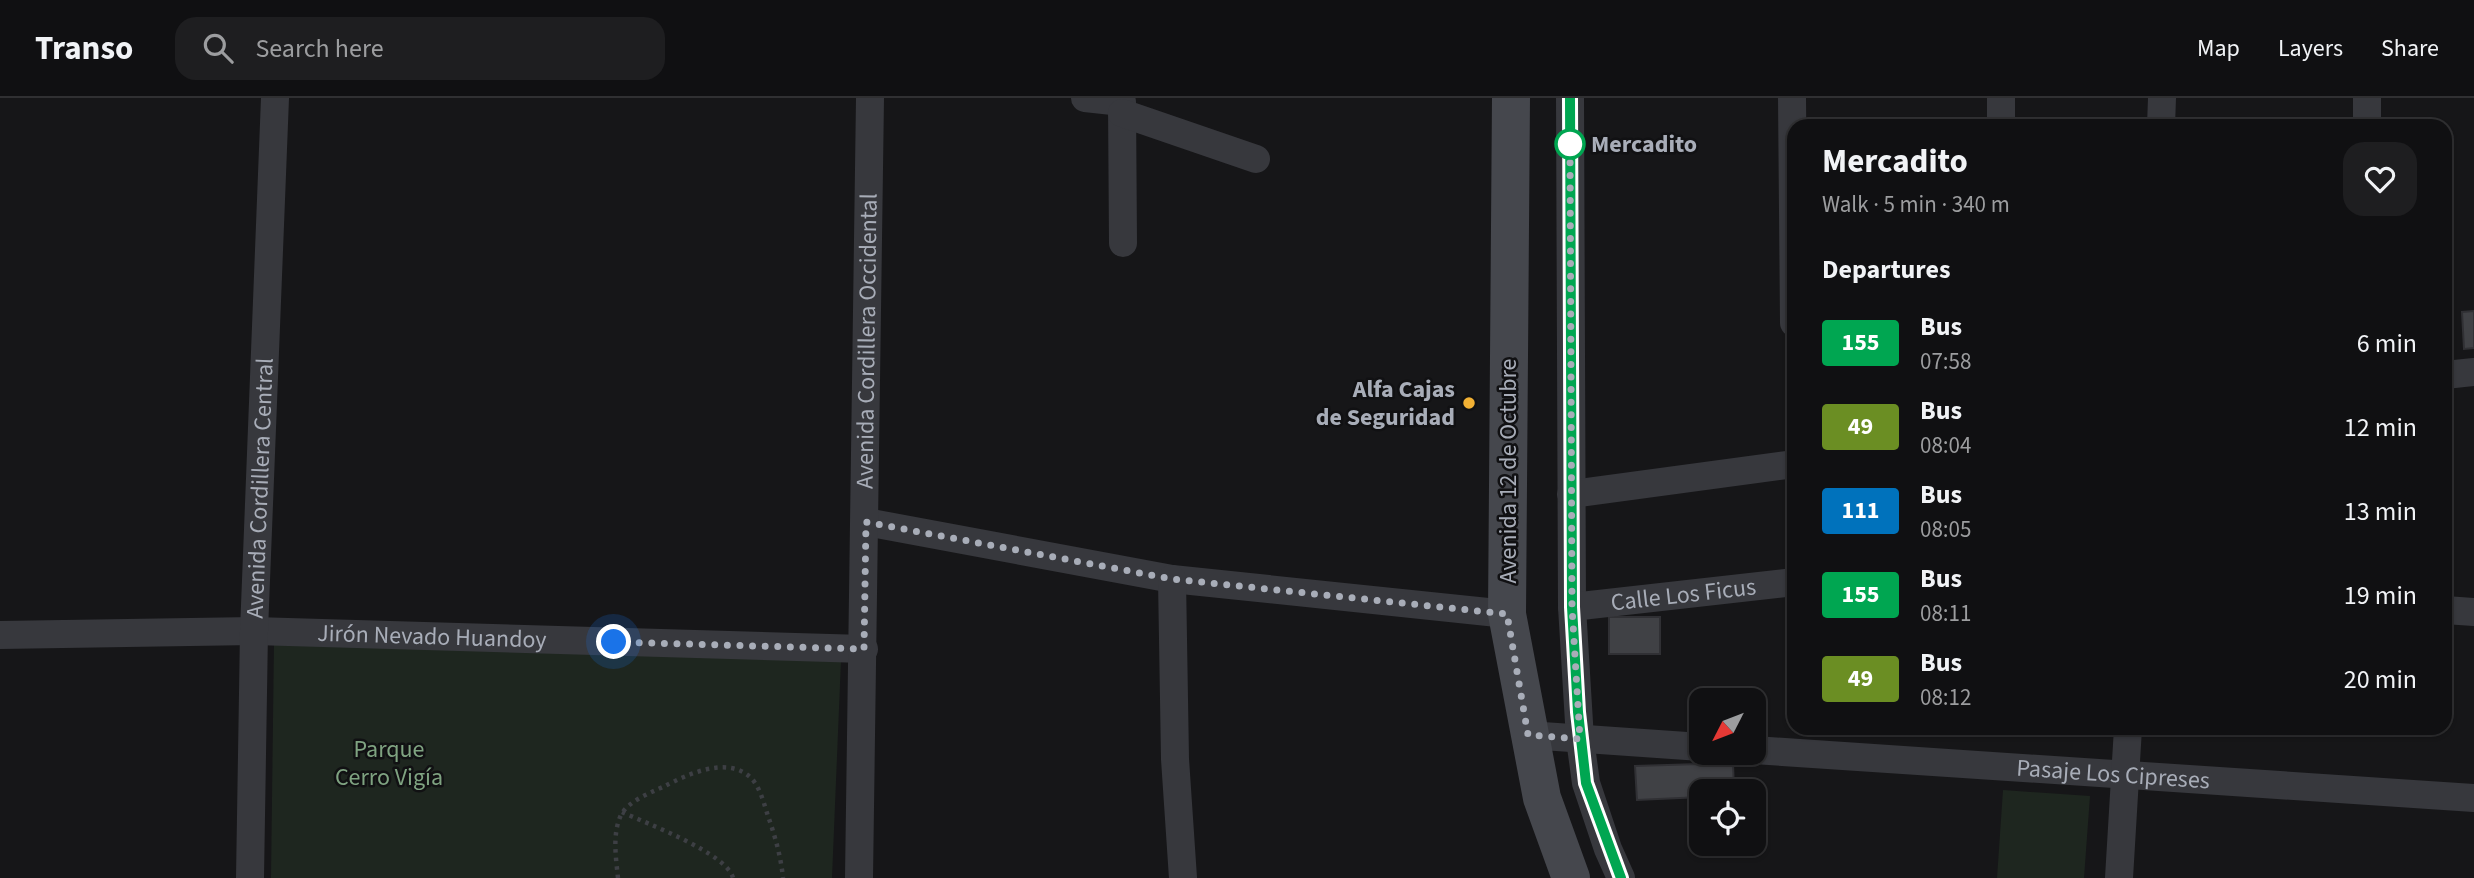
<!DOCTYPE html>
<meta charset="utf-8">
<style>
body{margin:0;font-family:"Source Sans 3",sans-serif;background:#1e1e20;color:#f1f3f6;height:100vh;display:flex;flex-direction:column;font-size:26px;white-space:nowrap}
*{box-sizing:border-box;margin:0}
p{font-size:23px;color:#9c9d9f}
.icon{flex:none;width:38px;height:38px;fill:none;stroke:currentColor;stroke-width:2;stroke-linecap:round;stroke-linejoin:round}
.map{position:relative;flex:1;overflow:hidden}
.sheet{position:absolute;left:1787px;top:21px;width:665px;height:616px;display:flex;flex-direction:column;background:#101012;border-radius:21px;box-shadow:0 2px 5px #0004,0 0 0 2px #303032}
.sheet>*{flex:none}
.badge{padding:0 14px;border-radius:5px;font-size:24px;line-height:46px}
.needle{width:46px;rotate:228deg}
.controls{position:absolute;left:1689px;top:590px;display:grid;gap:14px}
.controls a{display:grid;place-items:center;width:77px;height:77px;border-radius:14px;background:#101012;box-shadow:0 2px 5px #0004,0 0 0 2px #303032;font-size:35px}
.you{position:absolute;width:35px;height:35px;margin:-18px;border:5px solid #fff;border-radius:50%;background:#1a73e8;box-shadow:0 0 0 10px #1a73e833}
.map>.badge{position:absolute;translate:-50% -50%;box-shadow:0 0 0 4px #fff}
h2{padding:0 35px;font-size:26px;line-height:63px}
.round{display:grid;place-items:center;flex:none;width:74px;height:74px;border-radius:21px;background:#1e1e20}
.headline{display:flex;align-items:center;justify-content:space-between;height:119px;padding:0 35px}
h1{font-size:33px;font-weight:700;line-height:52px}
ul{padding:0;list-style:none}
li{display:flex;align-items:center;gap:21px;height:84px;padding:0 35px}
li div{flex:1}
li b{display:block;font-size:26px}
li em{font-style:normal}
li .badge{min-width:77px;font-weight:700;text-align:center}
header{display:flex;align-items:center;gap:42px;box-sizing:border-box;height:98px;padding:0 35px;background:#101012;border-bottom:2px solid #303032}
header strong{font-size:33px}
nav{display:flex;gap:38px;margin-inline-start:auto;font-size:24px}
.search{width:490px;height:63px;background:#1e1e20;display:flex;align-items:center;gap:18px;box-sizing:border-box;padding:0 24px;border-radius:21px;color:#9c9d9f;font-size:26px}
.map>svg:first-child{display:block}
.green{fill:#1e261f}
.building{fill:#404145;stroke:#303034;stroke-width:2}
.lines{fill:none;stroke-linecap:round;stroke-linejoin:round}
.path{stroke:#3d3f44;stroke-width:4.5;stroke-dasharray:3.5 5;stroke-linecap:butt}
.street{stroke:#37383d;stroke-width:28}
.secondary{stroke:#45474d;stroke-width:38}
.line-casing{stroke:#fff;stroke-width:16}
.line{stroke:#00a651;stroke-width:10}
.walk{stroke:#a8adb8;stroke-width:7;stroke-dasharray:0 12.6}
.stop-dot{fill:#fff;stroke:#00a651;stroke-width:3.5}
.poi-dot{fill:#f2b134;stroke:#111113;stroke-width:2.5}
.labels{text-anchor:middle;stroke-width:5;stroke-linejoin:round;paint-order:stroke}
.stop-label{font-size:24px;font-weight:bold;fill:#a8adb8;stroke:#111113;text-anchor:start}
.street-label{font-size:24px;fill:#a8adb8;stroke:#111113}
.poi-label{font-size:24px;font-weight:bold;fill:#a8adb8;stroke:#111113;text-anchor:end}
.park-label{font-size:24px;fill:#7fa381;stroke:#111113}
</style>
<header>
<strong>Transo</strong>
<div class="search"><svg class="icon" aria-label="search" viewBox="0 0 24 24"><circle cx="10" cy="10" r="6"/><path d="M15 15l6 6"/></svg>Search here</div>
<nav><a>Map</a><a>Layers</a><a>Share</a></nav>
</header>
<div class="map">
<svg width="2474" height="780" viewBox="0 0 2474 780">
<rect width="100%" height="100%" fill="#161618"/>
<g class="green">
<path d="M274,544L841,562L832,780H271Z"/>
<path d="M2003,692L2090,698L2084,780H1997Z"/>
</g>
<g class="building">
<path d="M2474,213V250L2464,251L2462,214Z"/>
<rect x="1609" y="519" width="51" height="37"/>
<path d="M1733,665L1734,693H1701V699L1637,702L1635,668Z"/>
</g>
<g class="lines">
<g class="path">
<path d="M622,714C645,725 727,755 733,780"/>
<path d="M618,780C616,760 612,736 621,717C628,703 652,694 665,688C688,676 727,658 750,679C760,688 764,706 768,718C775,738 781,759 783,780"/>
</g>
<g class="street">
<path d="M1085,0L1122,4L1123,145"/>
<path d="M1570,0L1572,509L1580,641L1586,685L1608,751L1621,780"/>
<path d="M1792,0L1794,225"/>
<path d="M2001,0V28"/>
<path d="M2367,0V28"/>
<path d="M1122,15L1256,61"/>
<path d="M2161,28L2162,0"/>
<path d="M2445,277L2474,274"/>
<path d="M1571,396L1794,366"/>
<path d="M866,424L1172,481L1507,516"/>
<path d="M1172,481L1175,661L1183,780"/>
<path id="s1" d="M1572,509L1794,484"/>
<path d="M2445,512L2474,514"/>
<path id="s2" d="M0,537L254,533L864,551"/>
<path d="M1528,637L1701,649"/>
<path id="s3" d="M1754,652L2474,700"/>
<path id="s4" d="M250,780L254,533L275,0"/>
<path id="s5" d="M859,780L870,0"/>
<path d="M2119,780L2128,630"/>
</g>
<path class="secondary" d="M1511,0L1507,516L1542,700L1571,780"/>
</g>
<g class="lines">
<defs>
<path id="line" d="M1570,0L1572,509L1578,614L1586,685L1621,780"/>
</defs>
<use href="#line" class="line-casing"/>
<use href="#line" class="line"/>
<path class="walk" d="M614,544L864,551L866,424L1172,481L1507,516L1528,637L1580,641L1572,509L1570,46"/>
</g>
<circle class="stop-dot" cx="1570" cy="46" r="14"/>
<circle class="poi-dot" cx="1469" cy="305" r="7"/>
<g class="labels">
<g class="stop-label">
<text x="1591" y="54">Mercadito</text>
</g>
<g class="street-label">
<text dy="8" stroke="none"><textPath href="#s5" startOffset="537">Avenida Cordillera Occidental</textPath></text>
<text transform="translate(1508 373) rotate(-90)" y="8">Avenida 12 de Octubre</text>
<text dy="8" stroke="none"><textPath href="#s4" startOffset="390">Avenida Cordillera Central</textPath></text>
<text dy="8" stroke="none"><textPath href="#s1" startOffset="112">Calle Los Ficus</textPath></text>
<text dy="8" stroke="none"><textPath href="#s2" startOffset="432">Jirón Nevado Huandoy</textPath></text>
<text dy="8" stroke="none"><textPath href="#s3" startOffset="360">Pasaje Los Cipreses</textPath></text>
</g>
<g class="poi-label">
<text x="1455" y="299">Alfa Cajas<tspan x="1455" dy="28">de Seguridad</tspan></text>
</g>
<g class="park-label">
<text x="389" y="659">Parque<tspan x="389" dy="28">Cerro Vigía</tspan></text>
</g>
</g>
</svg>
<div class="controls">
<a><svg class="needle" viewBox="-14 -14 28 28"><path d="M0-13l5 13h-10z" fill="#e53935"/><path d="M0 13l5-13h-10z" fill="#9c9d9f"/></svg></a>
<a><svg class="icon" aria-label="locate" viewBox="0 0 24 24"><circle cx="12" cy="12" r="6"/><path d="M12 2v4M12 18v4M2 12h4M18 12h4"/></svg></a>
</div>
<div class="you" style="left:614px;top:544px"></div>
<section class="sheet">
<div class="headline"><div><h1>Mercadito</h1><p>Walk · 5 min · 340 m</p></div><a class="round"><svg class="icon" aria-label="heart" viewBox="0 0 24 24"><path d="M12 20l-8-8c-3-5 5-10 8-4 3-6 11-1 8 4z"/></svg></a></div>
<h2>Departures</h2>
<ul>
<li><span class="badge" style="background:#00a651;color:#fff">155</span><div><b>Bus</b><p>07:58</p></div><em>6 min</em></li>
<li><span class="badge" style="background:#6b8e23;color:#fff">49</span><div><b>Bus</b><p>08:04</p></div><em>12 min</em></li>
<li><span class="badge" style="background:#0072bc;color:#fff">111</span><div><b>Bus</b><p>08:05</p></div><em>13 min</em></li>
<li><span class="badge" style="background:#00a651;color:#fff">155</span><div><b>Bus</b><p>08:11</p></div><em>19 min</em></li>
<li><span class="badge" style="background:#6b8e23;color:#fff">49</span><div><b>Bus</b><p>08:12</p></div><em>20 min</em></li>
</ul>
</section>
</div>
